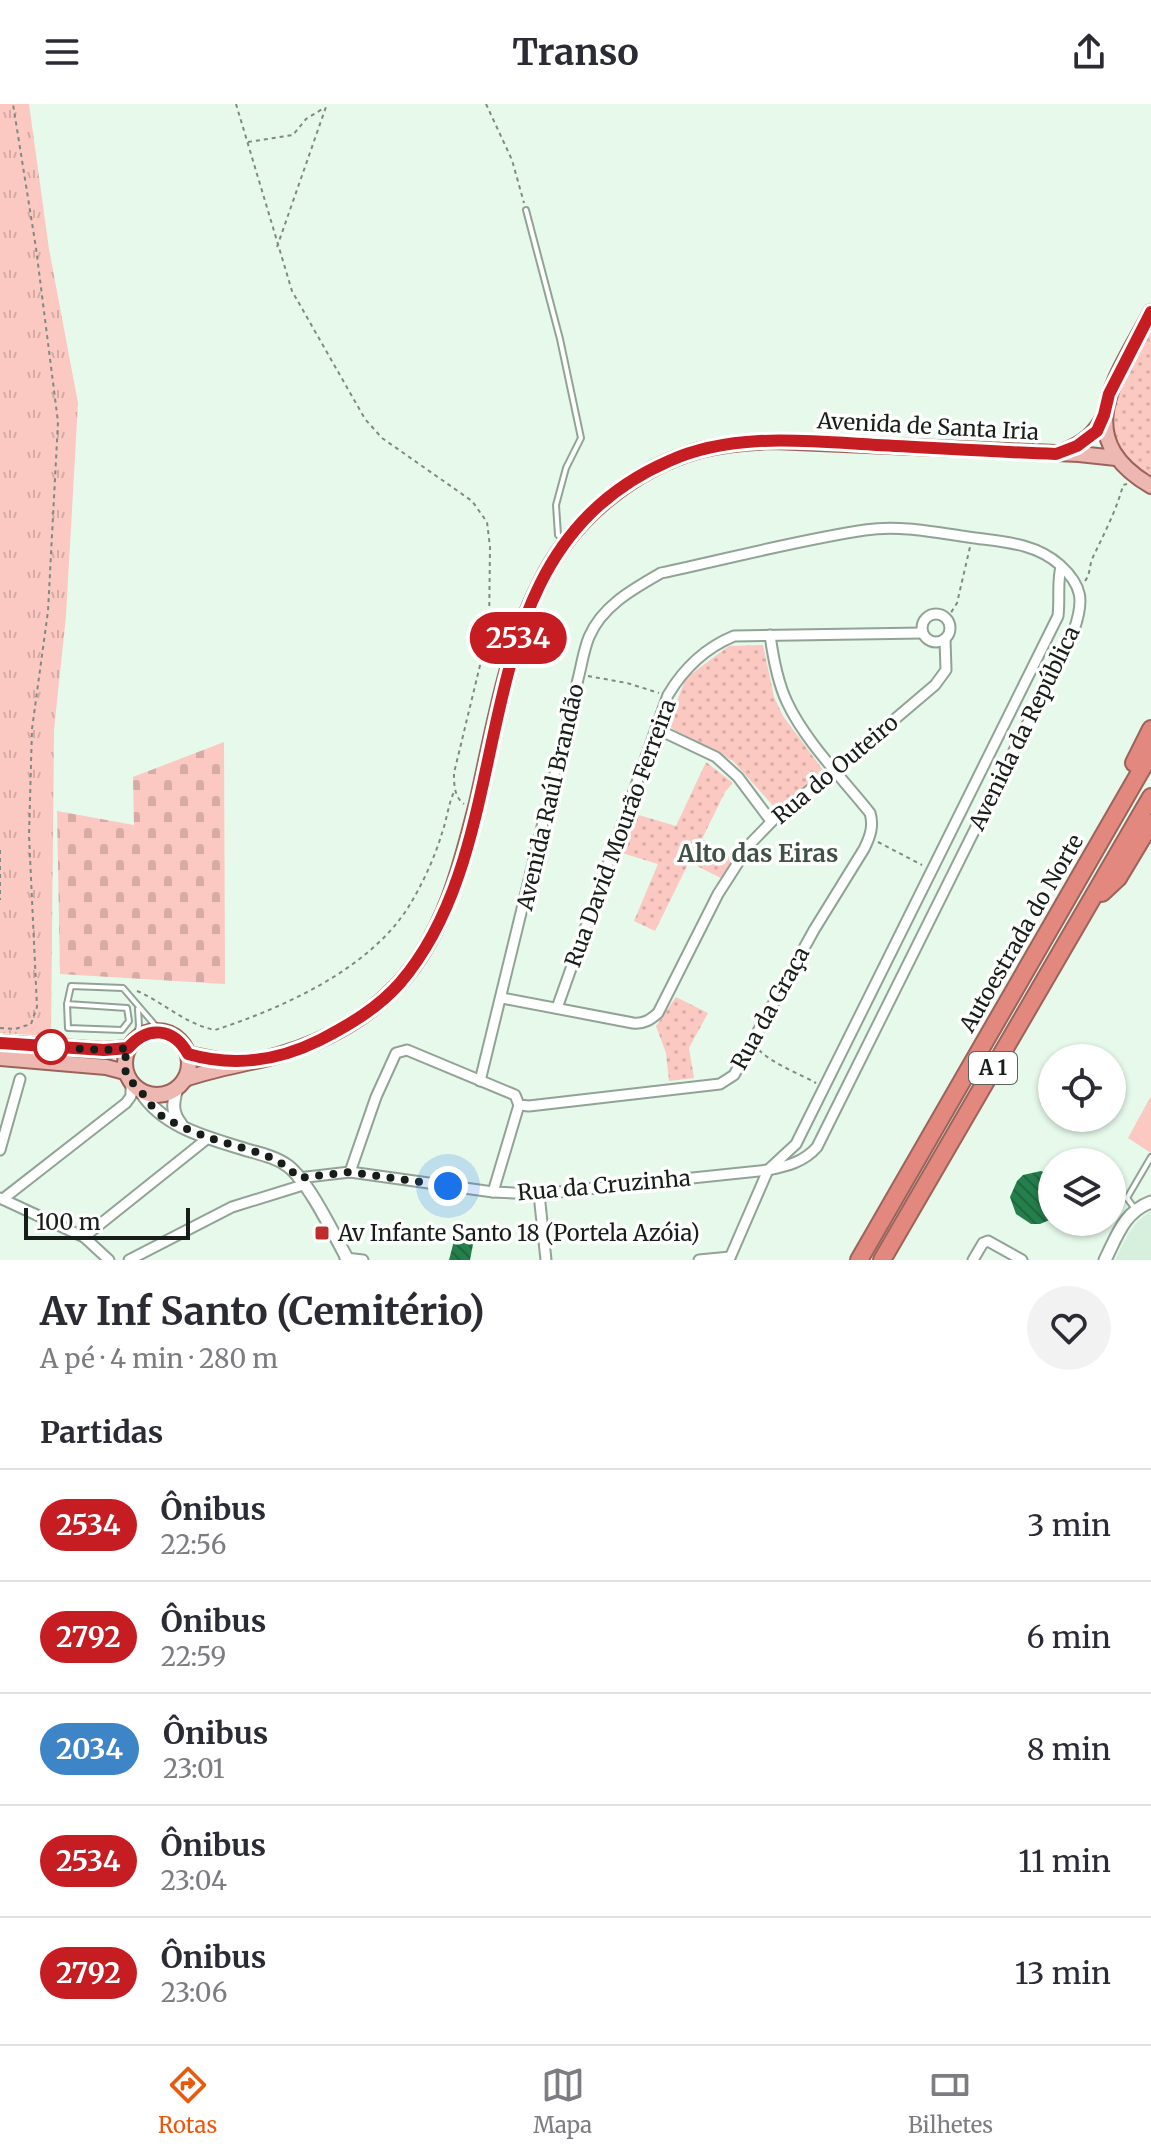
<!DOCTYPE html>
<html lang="pt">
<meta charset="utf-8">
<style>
body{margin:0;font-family:Merriweather,serif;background:#f2f2f3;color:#2b2b33;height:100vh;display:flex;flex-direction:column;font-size:30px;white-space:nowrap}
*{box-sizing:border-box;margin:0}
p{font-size:26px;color:#7c7c81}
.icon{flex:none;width:44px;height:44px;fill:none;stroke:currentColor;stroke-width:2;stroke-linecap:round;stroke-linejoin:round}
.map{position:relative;height:1156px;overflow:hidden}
.sheet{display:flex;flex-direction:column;background:#fff;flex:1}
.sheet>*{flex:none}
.badge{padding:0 16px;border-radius:26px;font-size:28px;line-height:52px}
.buttons{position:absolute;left:1038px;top:940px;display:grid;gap:16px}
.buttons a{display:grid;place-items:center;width:88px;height:88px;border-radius:50%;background:#fff;box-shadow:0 2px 6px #0004;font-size:40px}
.scale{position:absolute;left:24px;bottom:20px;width:166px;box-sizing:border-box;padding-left:8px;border:4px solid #171e19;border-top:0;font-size:22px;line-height:28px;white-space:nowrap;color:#171e19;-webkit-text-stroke:6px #fff;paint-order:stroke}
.you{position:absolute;width:40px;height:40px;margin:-20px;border:6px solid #fff;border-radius:50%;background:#1a73e8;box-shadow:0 0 0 12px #1a73e833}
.map>.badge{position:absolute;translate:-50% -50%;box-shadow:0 0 0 4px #fff}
h2{padding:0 40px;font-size:30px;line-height:72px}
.round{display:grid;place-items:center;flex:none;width:84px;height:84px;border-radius:42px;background:#f2f2f3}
.overview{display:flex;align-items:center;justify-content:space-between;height:136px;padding:0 40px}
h1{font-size:38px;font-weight:700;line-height:60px}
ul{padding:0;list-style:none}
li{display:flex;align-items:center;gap:24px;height:112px;padding:0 40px;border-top:2px solid #e1e1e2}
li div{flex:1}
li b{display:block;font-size:30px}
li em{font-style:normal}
li .badge{min-width:88px;font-weight:700;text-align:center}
header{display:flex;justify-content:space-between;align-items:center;height:104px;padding:0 40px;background:#fff;font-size:36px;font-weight:700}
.menu{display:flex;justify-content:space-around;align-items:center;height:112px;border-top:2px solid #e1e1e2;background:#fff;font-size:22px;color:#7c7c81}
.menu a{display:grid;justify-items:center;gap:4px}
.menu .on{color:#ea580c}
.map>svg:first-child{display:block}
.built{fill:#d6f0dd}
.grass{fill:url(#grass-dots)}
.cemetery{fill:url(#cemetery-stones)}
.park{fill:url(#park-tufts)}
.pitch{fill:#fbc8c2}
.building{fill:url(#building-back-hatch)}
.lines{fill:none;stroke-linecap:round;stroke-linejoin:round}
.service-casing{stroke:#91a396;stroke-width:8}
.minor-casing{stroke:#91a396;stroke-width:13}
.tertiary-casing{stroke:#91a396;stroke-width:15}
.primary-casing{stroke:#9b635b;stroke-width:18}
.motorway-casing{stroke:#9b635b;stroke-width:20}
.path{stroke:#7e8b82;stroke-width:2;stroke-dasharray:4 4;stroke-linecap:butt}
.service{stroke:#fff;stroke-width:4}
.minor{stroke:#fff;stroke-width:9}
.tertiary{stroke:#fff;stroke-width:11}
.primary{stroke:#eeb8b2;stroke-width:14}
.motorway{stroke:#e2887f;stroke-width:16}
.line-casing{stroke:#fff;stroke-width:18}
.line{stroke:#c61d23;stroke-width:12}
.walk{stroke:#171e19;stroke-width:8;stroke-dasharray:0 14.4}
.stop-dot{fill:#fff;stroke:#c61d23;stroke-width:4}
.poi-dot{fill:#bc2d2c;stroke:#fff;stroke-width:3}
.labels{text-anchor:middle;stroke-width:7;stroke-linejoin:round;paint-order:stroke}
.shield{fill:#fff;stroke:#5d625e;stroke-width:2}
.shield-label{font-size:20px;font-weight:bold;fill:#171e19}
.street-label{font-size:22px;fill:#171e19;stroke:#fff}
.poi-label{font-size:22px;fill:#171e19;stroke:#fff;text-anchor:start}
.neighbourhood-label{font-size:24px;font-weight:bold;fill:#415146;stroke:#fff}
</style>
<header><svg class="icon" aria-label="menu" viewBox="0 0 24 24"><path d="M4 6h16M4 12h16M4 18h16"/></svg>Transo<svg class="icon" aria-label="share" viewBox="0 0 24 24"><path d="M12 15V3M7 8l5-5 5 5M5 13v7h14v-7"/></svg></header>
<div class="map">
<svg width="1151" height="1156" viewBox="0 0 1151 1156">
<defs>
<pattern id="grass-dots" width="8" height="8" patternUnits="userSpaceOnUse" patternTransform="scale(2)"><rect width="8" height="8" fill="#fbc8c2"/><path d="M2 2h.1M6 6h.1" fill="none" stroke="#d6aba6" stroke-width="1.8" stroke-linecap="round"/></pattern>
<pattern id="cemetery-stones" width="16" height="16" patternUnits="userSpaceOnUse" patternTransform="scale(2)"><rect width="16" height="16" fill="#fbc8c2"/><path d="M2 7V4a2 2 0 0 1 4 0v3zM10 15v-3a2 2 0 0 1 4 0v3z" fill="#d6aba6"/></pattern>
<pattern id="park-tufts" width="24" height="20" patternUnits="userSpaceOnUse" patternTransform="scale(2)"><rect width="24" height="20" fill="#fbc8c2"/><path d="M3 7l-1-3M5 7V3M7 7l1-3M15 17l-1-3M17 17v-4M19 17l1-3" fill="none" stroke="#d6aba6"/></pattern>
<pattern id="building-back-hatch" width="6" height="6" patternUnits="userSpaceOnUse" patternTransform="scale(2)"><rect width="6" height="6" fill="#257e4c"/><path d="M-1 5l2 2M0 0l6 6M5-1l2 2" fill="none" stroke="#1f673e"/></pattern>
</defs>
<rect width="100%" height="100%" fill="#e6f9eb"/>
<path class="built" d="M1151,1107V1156H1115L1128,1130L1138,1117Z"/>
<g class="grass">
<path d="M1151,219V375C1080,339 1125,269 1151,219Z"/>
<path d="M763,541L774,593L783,612L826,670L776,705L733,657L673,625L668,620L686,574L729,542Z"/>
<path d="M706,658L733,679L725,688L702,735L735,757L723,775L689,758L655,827L634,817L658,760L619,748L632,709L676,722Z"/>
<path d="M676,893L708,909L689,944L694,974L669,977L666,949L656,922Z"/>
</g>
<path class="cemetery" d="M224,638L225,880L60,870L57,707L134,721L133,673Z"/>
<path class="park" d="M0,0H29L49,145L78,299L66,512L54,626L51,932L0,929Z"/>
<path class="pitch" d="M1151,992V1049L1128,1034Z"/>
<g class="building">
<path d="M1041,1067L1052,1072V1115L1040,1120H1031L1016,1110L1010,1093L1017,1077L1023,1071Z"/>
<path d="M455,1133L474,1135L470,1156H449Z"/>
</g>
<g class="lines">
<defs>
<g id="service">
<path d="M526,106L560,235L581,334L566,364L556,401L558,431L564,437"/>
<path d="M67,900L127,904L129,917L122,926L68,924L67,900L71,882L123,884L160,927"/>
<path d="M136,934L139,922L138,905"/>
<path d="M1112,1091L1127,1094L1135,1105"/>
<path d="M1127,1094L1151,1053"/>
</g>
<g id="minor">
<circle cx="936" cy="524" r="14"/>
<path d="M657,625L716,653L738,673L771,717"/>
<path d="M502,894L633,919C644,920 650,916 658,909L718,790L750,740L778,711L835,666L935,581L946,566L945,535"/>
<path d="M557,904L668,591C684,564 705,544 734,532L923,529"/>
<path d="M0,1046L20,975"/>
<path d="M350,1068L376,993L396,949L407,946L515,991L519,1001L529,1002L720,980L734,971L814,826L864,745C870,733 874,722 870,709C843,675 805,637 787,598C777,577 773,553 770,531"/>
<path d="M298,1074L350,1068L493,1088L539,1090L768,1066C787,1062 804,1058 817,1043L1074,526C1084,497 1083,482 1060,461C1034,438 1001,438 968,433C933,428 900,421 865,426C798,436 727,455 661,469C633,485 602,502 589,533C584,545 582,559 579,571L480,977"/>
<path d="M493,1088L519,1001"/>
<path d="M539,1090L546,1156"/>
<path d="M0,1094L84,1133L109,1156"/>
<path d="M3,1095L126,999L131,992V980"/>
<path d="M84,1133L208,1034"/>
<path d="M345,1154L363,1156"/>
<path d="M129,1156L232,1103L303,1081"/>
<path d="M699,1156L730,1153"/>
<path d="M729,1156L768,1066L796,1040L1058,512C1060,495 1057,478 1061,463"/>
<path d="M973,1156L983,1139L988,1137L1022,1156"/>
</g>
<g id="tertiary">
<path d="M177,984C173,998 171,1008 181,1020"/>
<path d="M141,988C164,1024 209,1034 247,1046C261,1050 276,1053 288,1062C309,1078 334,1131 348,1156"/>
<path d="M1105,1156C1117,1132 1124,1108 1151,1098"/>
</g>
<g id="primary">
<path d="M1151,208C1118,272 1067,333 1151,382"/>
<path d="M1064,347C1083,339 1095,330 1104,312"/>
<circle cx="157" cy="959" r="32"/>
<path d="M0,939L104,946L128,944"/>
<path d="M188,950L228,958"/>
<path d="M0,954L106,963L125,968"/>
<path d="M185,975C216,964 248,960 279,951C323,938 366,915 398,881C444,831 461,763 477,699C494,625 506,546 541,478C572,415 633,365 700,346C724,340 748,338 773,337L1079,350L1116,354"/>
</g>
<g id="motorway">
<path d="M1134,659L1151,625"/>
<path d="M1102,789L1118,774L1151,719"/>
<path d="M859,1156L1151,649"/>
<path d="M882,1156L1151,693"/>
</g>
</defs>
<use href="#service" class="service-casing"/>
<use href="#minor" class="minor-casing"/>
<use href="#tertiary" class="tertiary-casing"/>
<use href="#primary" class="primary-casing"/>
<use href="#motorway" class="motorway-casing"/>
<g class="path">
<path d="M236,0L292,187L365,315L382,334L472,397L487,418L490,443L489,524L454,669C454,680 454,693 464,700"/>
<path d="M486,0L512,56L524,99"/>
<path d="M248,38L293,31L306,15L324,4"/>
<path d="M277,143L327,0"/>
<path d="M1085,477C1091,469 1089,461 1093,453C1104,430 1117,405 1123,381L1127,380"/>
<path d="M947,515L957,499L970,443"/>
<path d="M588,572L627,579L659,589"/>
<path d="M878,738L922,761"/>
<path d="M0,746V796"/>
<path d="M137,887C163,898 185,920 215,926C283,904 370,865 409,802C422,781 435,753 442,729C447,715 448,701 454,688"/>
<path d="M0,924L15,925L31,920L37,903L29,731L32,625L48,507L58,318L36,144L13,0"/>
<path d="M759,946C773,960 798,969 816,979"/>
</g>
<use href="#service" class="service"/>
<use href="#minor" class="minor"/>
<use href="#tertiary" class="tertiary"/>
<use href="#primary" class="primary"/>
<use href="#motorway" class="motorway"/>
</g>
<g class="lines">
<defs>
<path id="line" d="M0,939L104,946L128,944C148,921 174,924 188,950C233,963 278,957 320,936C349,921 378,904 400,879C531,726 449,453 669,357C733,328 808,337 877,341C937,344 997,348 1056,350L1077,342L1097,327L1104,311L1109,290L1151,208"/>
</defs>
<use href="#line" class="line-casing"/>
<use href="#line" class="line"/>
<path class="walk" d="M51,943L104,946L128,944C121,966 125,971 140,987C149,996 153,1007 165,1014C179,1022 195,1029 210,1034C240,1045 277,1048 298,1074L350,1068L448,1082"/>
</g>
<circle class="stop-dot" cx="51" cy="943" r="16"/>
<rect class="poi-dot" x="314" y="1121" width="16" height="16" rx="4"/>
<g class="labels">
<rect class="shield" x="969" y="948" width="48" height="32" rx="6"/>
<g class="shield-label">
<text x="993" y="971">A 1</text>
</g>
<g class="street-label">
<text transform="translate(928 322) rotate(3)" y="8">Avenida de Santa Iria</text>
<text transform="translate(1024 624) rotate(-64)" y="8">Avenida da República</text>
<text transform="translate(835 665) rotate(-40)" y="8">Rua do Outeiro</text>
<text transform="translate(550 693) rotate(-77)" y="8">Avenida Raúl Brandão</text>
<text transform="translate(620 729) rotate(-70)" y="8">Rua David Mourão Ferreira</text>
<text transform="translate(1021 829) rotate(-60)" y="8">Autoestrada do Norte</text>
<text transform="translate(770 904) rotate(-61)" y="8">Rua da Graça</text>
<text transform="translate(604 1081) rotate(-5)" y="8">Rua da Cruzinha</text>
</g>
<g class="poi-label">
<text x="338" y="1137">Av Infante Santo 18 (Portela Azóia)</text>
</g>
<g class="neighbourhood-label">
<text x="758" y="758">Alto das Eiras</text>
</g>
</g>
</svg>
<div class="buttons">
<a><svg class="icon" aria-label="locate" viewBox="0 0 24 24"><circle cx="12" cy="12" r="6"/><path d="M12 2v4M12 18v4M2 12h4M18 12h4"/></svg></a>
<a><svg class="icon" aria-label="layers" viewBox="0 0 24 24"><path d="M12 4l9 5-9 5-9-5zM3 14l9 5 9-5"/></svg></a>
</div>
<div class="scale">100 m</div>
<div class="you" style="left:448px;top:1082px"></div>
<b class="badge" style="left:518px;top:534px;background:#c61d23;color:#fff">2534</b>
</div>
<section class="sheet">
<div class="overview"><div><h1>Av Inf Santo (Cemitério)</h1><p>A pé · 4 min · 280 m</p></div><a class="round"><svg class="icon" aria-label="heart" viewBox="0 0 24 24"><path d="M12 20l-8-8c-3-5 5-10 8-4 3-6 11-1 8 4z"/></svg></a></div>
<h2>Partidas</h2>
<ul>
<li><span class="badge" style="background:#c61d23;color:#fff">2534</span><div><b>Ônibus</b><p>22:56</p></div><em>3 min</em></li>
<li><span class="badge" style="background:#c61d23;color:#fff">2792</span><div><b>Ônibus</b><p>22:59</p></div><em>6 min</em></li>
<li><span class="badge" style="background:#3d85c6;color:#fff">2034</span><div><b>Ônibus</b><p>23:01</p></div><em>8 min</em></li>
<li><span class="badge" style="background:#c61d23;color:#fff">2534</span><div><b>Ônibus</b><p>23:04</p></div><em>11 min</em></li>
<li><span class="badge" style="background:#c61d23;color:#fff">2792</span><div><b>Ônibus</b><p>23:06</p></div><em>13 min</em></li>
</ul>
</section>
<nav class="menu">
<a class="on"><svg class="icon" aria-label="directions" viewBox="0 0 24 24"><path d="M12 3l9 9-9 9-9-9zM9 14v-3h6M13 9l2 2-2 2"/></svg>Rotas</a>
<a><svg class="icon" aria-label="map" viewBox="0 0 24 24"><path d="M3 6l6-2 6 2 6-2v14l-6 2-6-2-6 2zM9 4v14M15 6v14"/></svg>Mapa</a>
<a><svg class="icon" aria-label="tickets" viewBox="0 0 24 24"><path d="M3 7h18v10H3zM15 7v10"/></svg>Bilhetes</a>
</nav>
